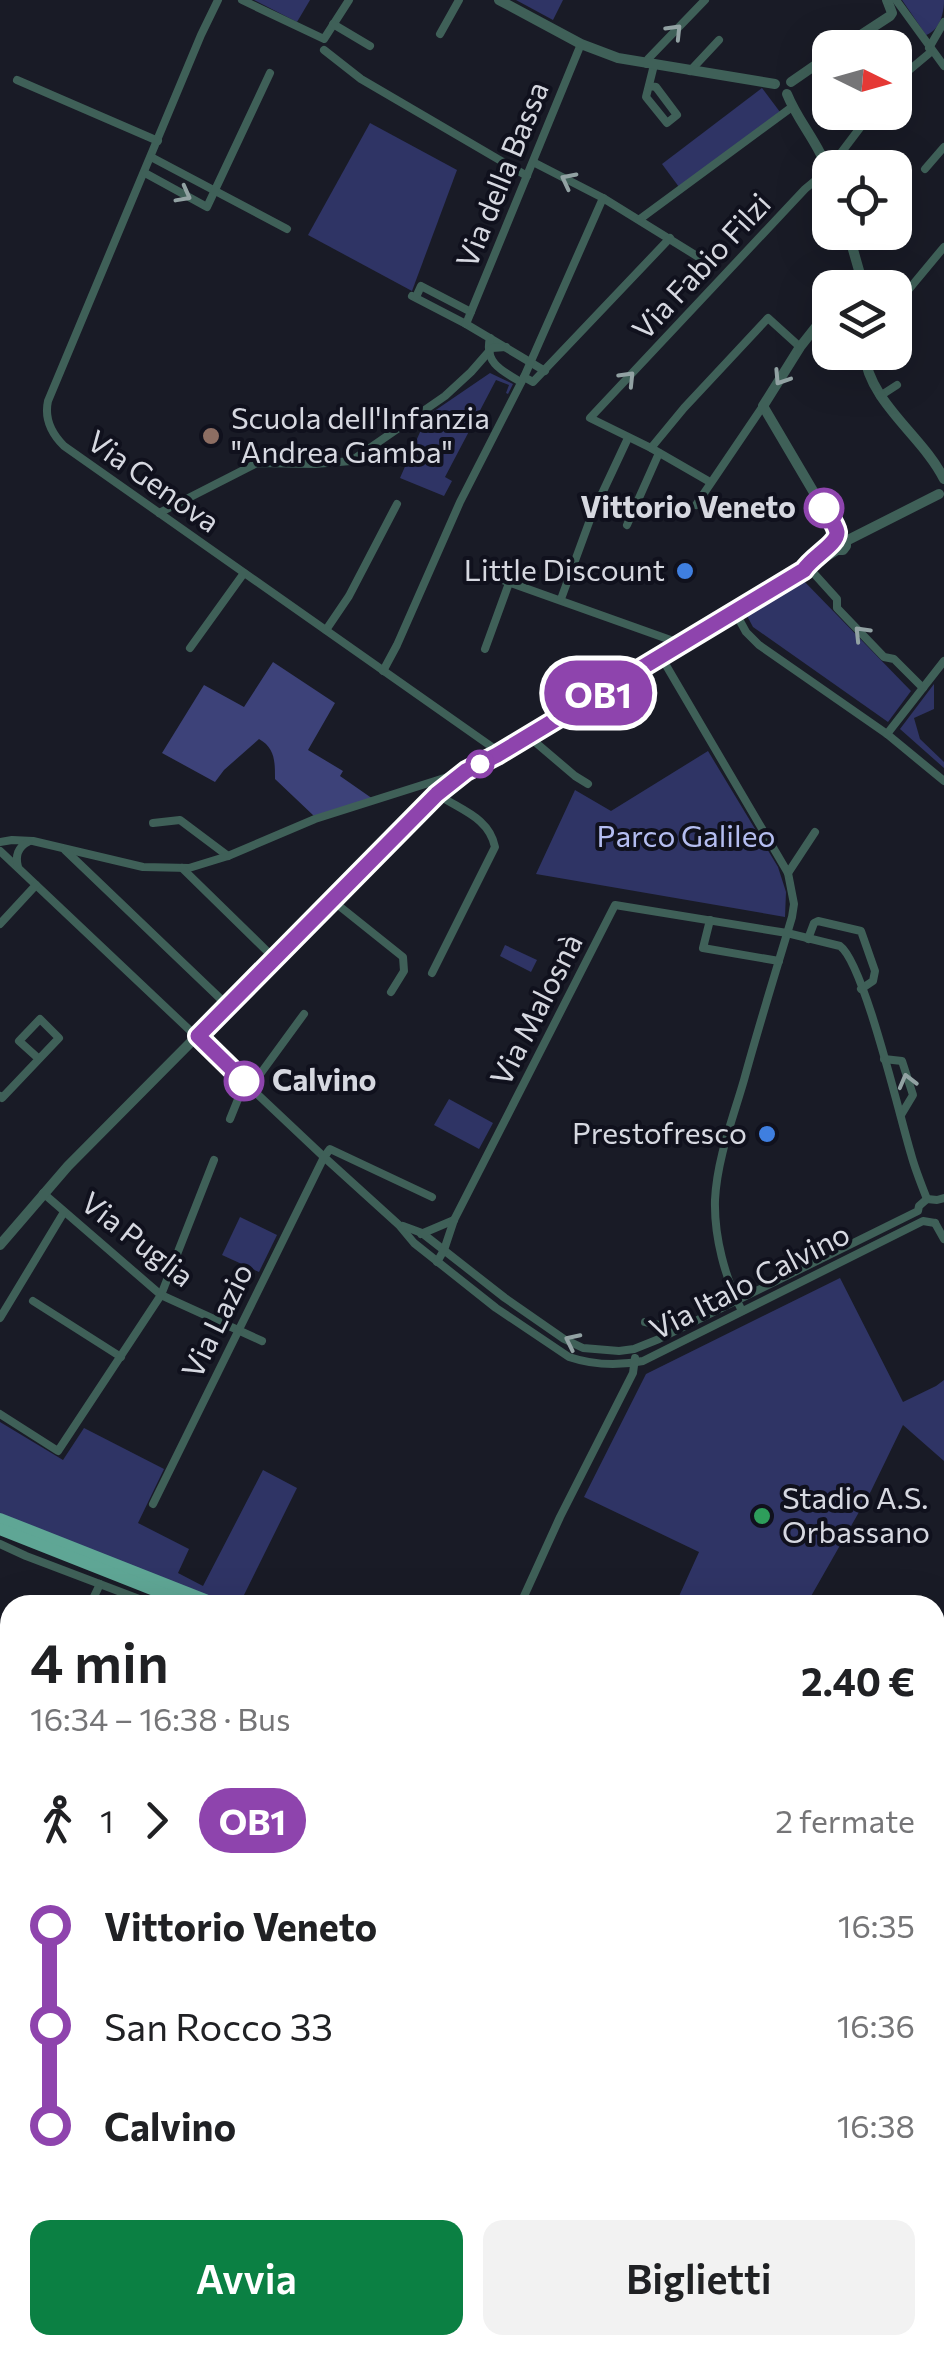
<!DOCTYPE html>
<html lang="it">
<meta charset="utf-8">
<style>
body{margin:0;font-family:Commissioner,sans-serif;background:#f2f2f2;color:#202124;height:100vh;display:flex;flex-direction:column;font-size:38px;white-space:nowrap}
*{box-sizing:border-box;margin:0}
p{font-size:32px;color:#757577}
.icon{flex:none;width:55px;height:55px;fill:none;stroke:currentColor;stroke-width:2;stroke-linecap:round;stroke-linejoin:round}
.map{position:relative;flex:1;overflow:hidden}
.side{position:absolute;left:0px;top:1595px;width:945px;height:760px;display:flex;flex-direction:column;background:#fff;border-radius:30px 30px 0 0;box-shadow:0 10px 40px #0002}
.side>*{flex:none}
.badge{padding:0 20px;border-radius:32px;font-size:35px;line-height:65px}
.needle{width:65px;rotate:95deg}
.controls{position:absolute;left:812px;top:30px;display:grid;gap:20px}
.controls a{display:grid;place-items:center;width:100px;height:100px;border-radius:20px;background:#fff;box-shadow:0 10px 40px #0002;font-size:50px}
.map>.badge{position:absolute;translate:-50% -50%;box-shadow:0 0 0 5px #fff}
.legs{display:flex;align-items:center;gap:15px;height:110px;padding:0 30px;font-size:32px}
.legs p{margin-inline-start:auto}
.overview{display:flex;align-items:center;justify-content:space-between;height:170px;padding:0 30px}
h1{font-size:55px;font-weight:600;line-height:75px}
.action{display:flex;gap:20px;margin-top:auto;padding:20px 30px}
.action a{flex:1;height:115px;border-radius:20px;background:#0b8043;color:#fff;font-size:40px;font-weight:600;line-height:115px;text-align:center}
.action a+a{background:#f2f2f2;color:#202124}
ul{padding:0 30px;list-style:none}
li{display:flex;align-items:center;gap:35px;height:100px;font-size:38px}
li i{display:grid;place-items:center;width:15px;height:100%;margin:0 12px;background:currentColor}
li i::after{content:'';width:25px;height:25px;margin:-12px;border:8px solid;border-radius:50%;background:#fff}
li p{margin-inline-start:auto}
li:first-child i{background:linear-gradient(#0000 50%,currentColor 0)}
li:last-child i{background:linear-gradient(currentColor 50%,#0000 0)}
.map>svg:first-child{display:block}
.green{fill:#2f3465}
.forest{fill:#3d4279}
.lines{fill:none;stroke-linecap:round;stroke-linejoin:round}
.minor{stroke:#3f6058;stroke-width:8}
.tertiary{stroke:#3f6058;stroke-width:10}
.primary{stroke:#5fa695;stroke-width:12}
.oneway{stroke:#92a2a3}
.line-1-casing{stroke:#fff;stroke-width:22}
.line-1{stroke:#8e44ad;stroke-width:15}
.education-dot{fill:#8d6e63;stroke:#10111d;stroke-width:4}
.stop-1-dot{fill:#fff;stroke:#8e44ad;stroke-width:5}
.shop-dot{fill:#3f7fe0;stroke:#10111d;stroke-width:4}
.leisure-dot{fill:#2e9e5b;stroke:#10111d;stroke-width:4}
.labels{text-anchor:middle;stroke-width:8;stroke-linejoin:round;paint-order:stroke}
.street-label{font-size:30px;fill:#d6d8e0;stroke:#10111d}
.poi-label{font-size:30px;fill:#d6d8e0;stroke:#10111d;text-anchor:start}
.stop-label{font-size:30px;font-weight:bold;fill:#d6d8e0;stroke:#10111d;text-anchor:end}
.park-label{font-size:30px;fill:#b4bdf0;stroke:#10111d}
</style>
<div class="map">
<svg width="944" height="2355" viewBox="0 0 944 2355">
<rect width="100%" height="100%" fill="#191b26"/>
<g class="green">
<path d="M254,0H310L297,22Z"/>
<path d="M516,0H563L553,20Z"/>
<path d="M902,0H944C944,13 940,30 926,35Z"/>
<path d="M762,88L780,112L679,187L662,164Z"/>
<path d="M370,123L457,170L412,291L308,235Z"/>
<path d="M490,373L513,384L508,394L506,393L509,385L496,380L445,477L452,481L444,496L400,478L427,416Z"/>
<path d="M801,578L911,691L888,722L753,627L745,612Z"/>
<path d="M934,684V709L914,718L920,739L944,762V768L900,729Z"/>
<path d="M708,751L778,867L786,892L785,917L536,874L575,790L611,811Z"/>
<path d="M505,945L537,960L531,972L500,956Z"/>
<path d="M449,1099L493,1123L479,1149L434,1125Z"/>
<path d="M240,1217L277,1235L259,1272L222,1255Z"/>
<path d="M840,1278L903,1402L936,1386L944,1380V1461L903,1425L871,1491L806,1605H675L699,1552L584,1497L646,1374Z"/>
<path d="M0,1422L63,1460L84,1428L164,1469L138,1523L189,1549L178,1573L203,1586L263,1470L297,1488L242,1599L234,1596L230,1604L0,1515Z"/>
</g>
<path class="forest" d="M273,662L335,703L308,750L343,771L340,776L373,799L314,816L275,779C275,761 275,748 259,739L224,770L215,782L162,753L204,685L244,707Z"/>
<g class="lines">
<g class="minor">
<path d="M218,0L201,35L48,401C44,419 51,433 64,446L492,747L497,755"/>
<path d="M242,0L324,39L349,0"/>
<path d="M896,0L944,66"/>
<path d="M333,24L370,46"/>
<path d="M440,34L459,0"/>
<path d="M929,48L944,22"/>
<path d="M324,50L361,79L527,176"/>
<path d="M647,64L648,59L705,0"/>
<path d="M690,71L719,40"/>
<path d="M17,80L158,141"/>
<path d="M895,82L932,51"/>
<path d="M650,86L656,87L677,115L667,123L646,97L654,65"/>
<path d="M151,157L287,229"/>
<path d="M533,162L603,198L700,258"/>
<path d="M925,169L944,147"/>
<path d="M145,173L207,207L270,73"/>
<path d="M640,219L792,107"/>
<path d="M412,296L466,324L545,371"/>
<path d="M416,297L421,286L471,312"/>
<path d="M895,306L944,247"/>
<path d="M466,324L581,44"/>
<path d="M490,338C484,363 502,371 521,382"/>
<path d="M524,377L533,382L670,238"/>
<path d="M880,396L897,385"/>
<path d="M651,448L684,408L768,318L800,347"/>
<path d="M710,482L651,448L590,418L805,189L828,170L872,112"/>
<path d="M696,505L763,406"/>
<path d="M159,513L257,463L315,464L351,461L445,396L471,372L492,348L506,347"/>
<path d="M627,525L659,453"/>
<path d="M809,568L837,599V608L884,657L894,659L923,688"/>
<path d="M494,577L679,643"/>
<path d="M561,599L591,517L628,438"/>
<path d="M735,612L746,632L759,645L887,734L944,781"/>
<path d="M326,630L349,596L397,504"/>
<path d="M190,648L244,573"/>
<path d="M485,649L509,583"/>
<path d="M660,655L788,873L794,904L792,917C776,971 759,1025 744,1080C733,1118 717,1159 715,1200C714,1237 725,1278 742,1311"/>
<path d="M383,671L397,645L460,502L524,377L603,198"/>
<path d="M887,734L944,661"/>
<path d="M528,736L575,776L588,784"/>
<path d="M153,823L180,820L228,856"/>
<path d="M0,842L12,840L33,841L143,867L189,868L228,856L315,819L457,774"/>
<path d="M65,850L228,1006"/>
<path d="M0,851L324,1157L399,1225L414,1243L496,1308L569,1357C593,1365 618,1366 643,1361L923,1221L935,1223"/>
<path d="M18,867C15,856 18,847 28,842"/>
<path d="M182,868L275,959"/>
<path d="M788,873L815,832"/>
<path d="M333,901L403,957L404,971L391,992"/>
<path d="M710,920L703,948L779,961"/>
<path d="M0,924L36,885"/>
<path d="M808,939L814,923L818,921L861,931L875,971L873,981L861,989"/>
<path d="M432,973L495,847C489,817 460,810 437,794"/>
<path d="M884,1059L902,1061L913,1095L901,1115"/>
<path d="M250,1088L304,1014"/>
<path d="M0,1096L2,1098L59,1038L40,1019L19,1041L39,1059"/>
<path d="M230,1119L245,1082"/>
<path d="M43,1193L161,1295L262,1341"/>
<path d="M927,1199L937,1200L944,1198"/>
<path d="M935,1223L944,1239"/>
<path d="M403,1226L422,1233L505,1298L564,1339L583,1348L619,1351L634,1349L659,1339L918,1211L919,1206L927,1199"/>
<path d="M421,1234L454,1220"/>
<path d="M437,1262L444,1250L454,1220L615,905L787,933L840,946C864,963 900,1118 911,1154C915,1169 921,1184 927,1199"/>
<path d="M33,1301L121,1357"/>
<path d="M0,1318L64,1212"/>
<path d="M645,1322L659,1325L665,1336"/>
<path d="M0,1414L58,1451L161,1295L214,1160"/>
<path d="M153,1504L324,1157L330,1149L432,1197"/>
<path d="M0,1544L26,1556L155,1605"/>
<path d="M90,1605L100,1584"/>
<path d="M520,1605L560,1517L633,1373L635,1358"/>
<path d="M0,1645L10,1651"/>
<path d="M0,1776L10,1757"/>
<path d="M935,1912L944,1916"/>
<path d="M0,1984L10,1989"/>
<path d="M612,2355L617,2345"/>
</g>
<g class="tertiary">
<path d="M499,0L581,44L618,58L775,84"/>
<path d="M841,48L890,16L892,13L887,0"/>
<path d="M791,82L830,55"/>
<path d="M787,94C799,124 822,146 830,179"/>
<path d="M848,232L864,288"/>
<path d="M849,288L861,276"/>
<path d="M830,309L800,347L763,406L836,530V538"/>
<path d="M864,352C869,403 922,435 944,479"/>
<path d="M804,569C814,554 829,551 836,538"/>
<path d="M0,1245L68,1166L448,783L804,570L837,550H843L846,546V541L939,494"/>
<path d="M935,1741L944,1730"/>
<path d="M935,1757L944,1747"/>
<path d="M583,2355L588,2345"/>
</g>
<g class="primary">
<path d="M0,1519L218,1605"/>
<path d="M0,1529L192,1605"/>
<path d="M935,1885L944,1889"/>
<path d="M935,1896L944,1899"/>
</g>
</g>
<defs><path id="oneway-chevron" d="M-2-3.5L2.5 0L-2 3.5" fill="none" stroke-width="1.6" stroke-linecap="round" stroke-linejoin="round" transform="scale(2.5)"/></defs>
<g class="oneway">
<use href="#oneway-chevron" transform="translate(675 31) rotate(-46)"/>
<use href="#oneway-chevron" transform="translate(568 180) rotate(-153)"/>
<use href="#oneway-chevron" transform="translate(184 195) rotate(28)"/>
<use href="#oneway-chevron" transform="translate(628 378) rotate(-46)"/>
<use href="#oneway-chevron" transform="translate(781 378) rotate(123)"/>
<use href="#oneway-chevron" transform="translate(861 633) rotate(-134)"/>
<use href="#oneway-chevron" transform="translate(907 1081) rotate(-105)"/>
<use href="#oneway-chevron" transform="translate(572 1341) rotate(-154)"/>
</g>
<g class="lines">
<defs>
<path id="line-1" d="M244,1081L198,1036L437,794L466,771L497,755L804,570C812,557 838,544 837,532C836,525 828,514 824,508"/>
</defs>
<use href="#line-1" class="line-1-casing"/>
<use href="#line-1" class="line-1"/>
</g>
<circle class="education-dot" cx="211" cy="436" r="10"/>
<g class="stop-1-dot">
<circle cx="824" cy="508" r="18"/>
<circle cx="480" cy="764" r="12"/>
<circle cx="244" cy="1081" r="18"/>
</g>
<g class="shop-dot">
<circle cx="685" cy="571" r="10"/>
<circle cx="767" cy="1134" r="10"/>
</g>
<circle class="leisure-dot" cx="762" cy="1516" r="10"/>
<g class="labels">
<g class="street-label">
<text transform="translate(503 175) rotate(-68)" y="10">Via della Bassa</text>
<text transform="translate(702 267) rotate(-47)" y="10">Via Fabio Filzi</text>
<text transform="translate(153 482) rotate(35)" y="10">Via Genova</text>
<text transform="translate(537 1010) rotate(-63)" y="10">Via Malosnà</text>
<text transform="translate(137 1240) rotate(38)" y="10">Via Puglia</text>
<text transform="translate(750 1282) rotate(-27)" y="10">Via Italo Calvino</text>
<text transform="translate(218 1321) rotate(-64)" y="10">Via Lazio</text>
</g>
<g class="poi-label">
<text x="231" y="429">Scuola dell'Infanzia<tspan x="231" dy="34">"Andrea Gamba"</tspan></text>
<text x="665" y="581" text-anchor="end">Little Discount</text>
<text x="747" y="1144" text-anchor="end">Prestofresco</text>
<text x="782" y="1509">Stadio A.S.<tspan x="782" dy="34">Orbassano</tspan></text>
</g>
<g class="stop-label">
<text x="796" y="518">Vittorio Veneto</text>
<text x="272" y="1091" text-anchor="start">Calvino</text>
</g>
<g class="park-label">
<text x="686" y="847">Parco Galileo</text>
</g>
</g>
</svg>
<div class="controls">
<a><svg class="needle" viewBox="-14 -14 28 28"><path d="M0-13l5 13h-10z" fill="#e53935"/><path d="M0 13l5-13h-10z" fill="#757577"/></svg></a>
<a><svg class="icon" aria-label="locate" viewBox="0 0 24 24"><circle cx="12" cy="12" r="6"/><path d="M12 2v4M12 18v4M2 12h4M18 12h4"/></svg></a>
<a><svg class="icon" aria-label="layers" viewBox="0 0 24 24"><path d="M12 4l9 5-9 5-9-5zM3 14l9 5 9-5"/></svg></a>
</div>
<b class="badge" style="left:598px;top:693px;background:#8e44ad;color:#fff">OB1</b>
<section class="side">
<div class="overview"><div><h1>4 min</h1><p>16:34 – 16:38 · Bus</p></div><b>2.40 €</b></div>
<div class="legs"><svg class="icon" aria-label="walk" viewBox="0 0 24 24"><circle cx="13" cy="4" r="2"/><path d="M13 8l-2 6 4 7M11 14l-3 7M7 12l3-4h3l4 4"/></svg>1<svg class="icon" aria-label="forward" viewBox="0 0 24 24"><path d="M9 5l7 7-7 7"/></svg><b class="badge" style="background:#8e44ad;color:#fff">OB1</b><p>2 fermate</p></div>
<ul>
<li><i style="color:#8e44ad"></i><b>Vittorio Veneto</b><p>16:35</p></li>
<li><i style="color:#8e44ad"></i><span>San Rocco 33</span><p>16:36</p></li>
<li><i style="color:#8e44ad"></i><b>Calvino</b><p>16:38</p></li>
</ul>
<div class="action"><a>Avvia</a><a>Biglietti</a></div>
</section>
</div>
